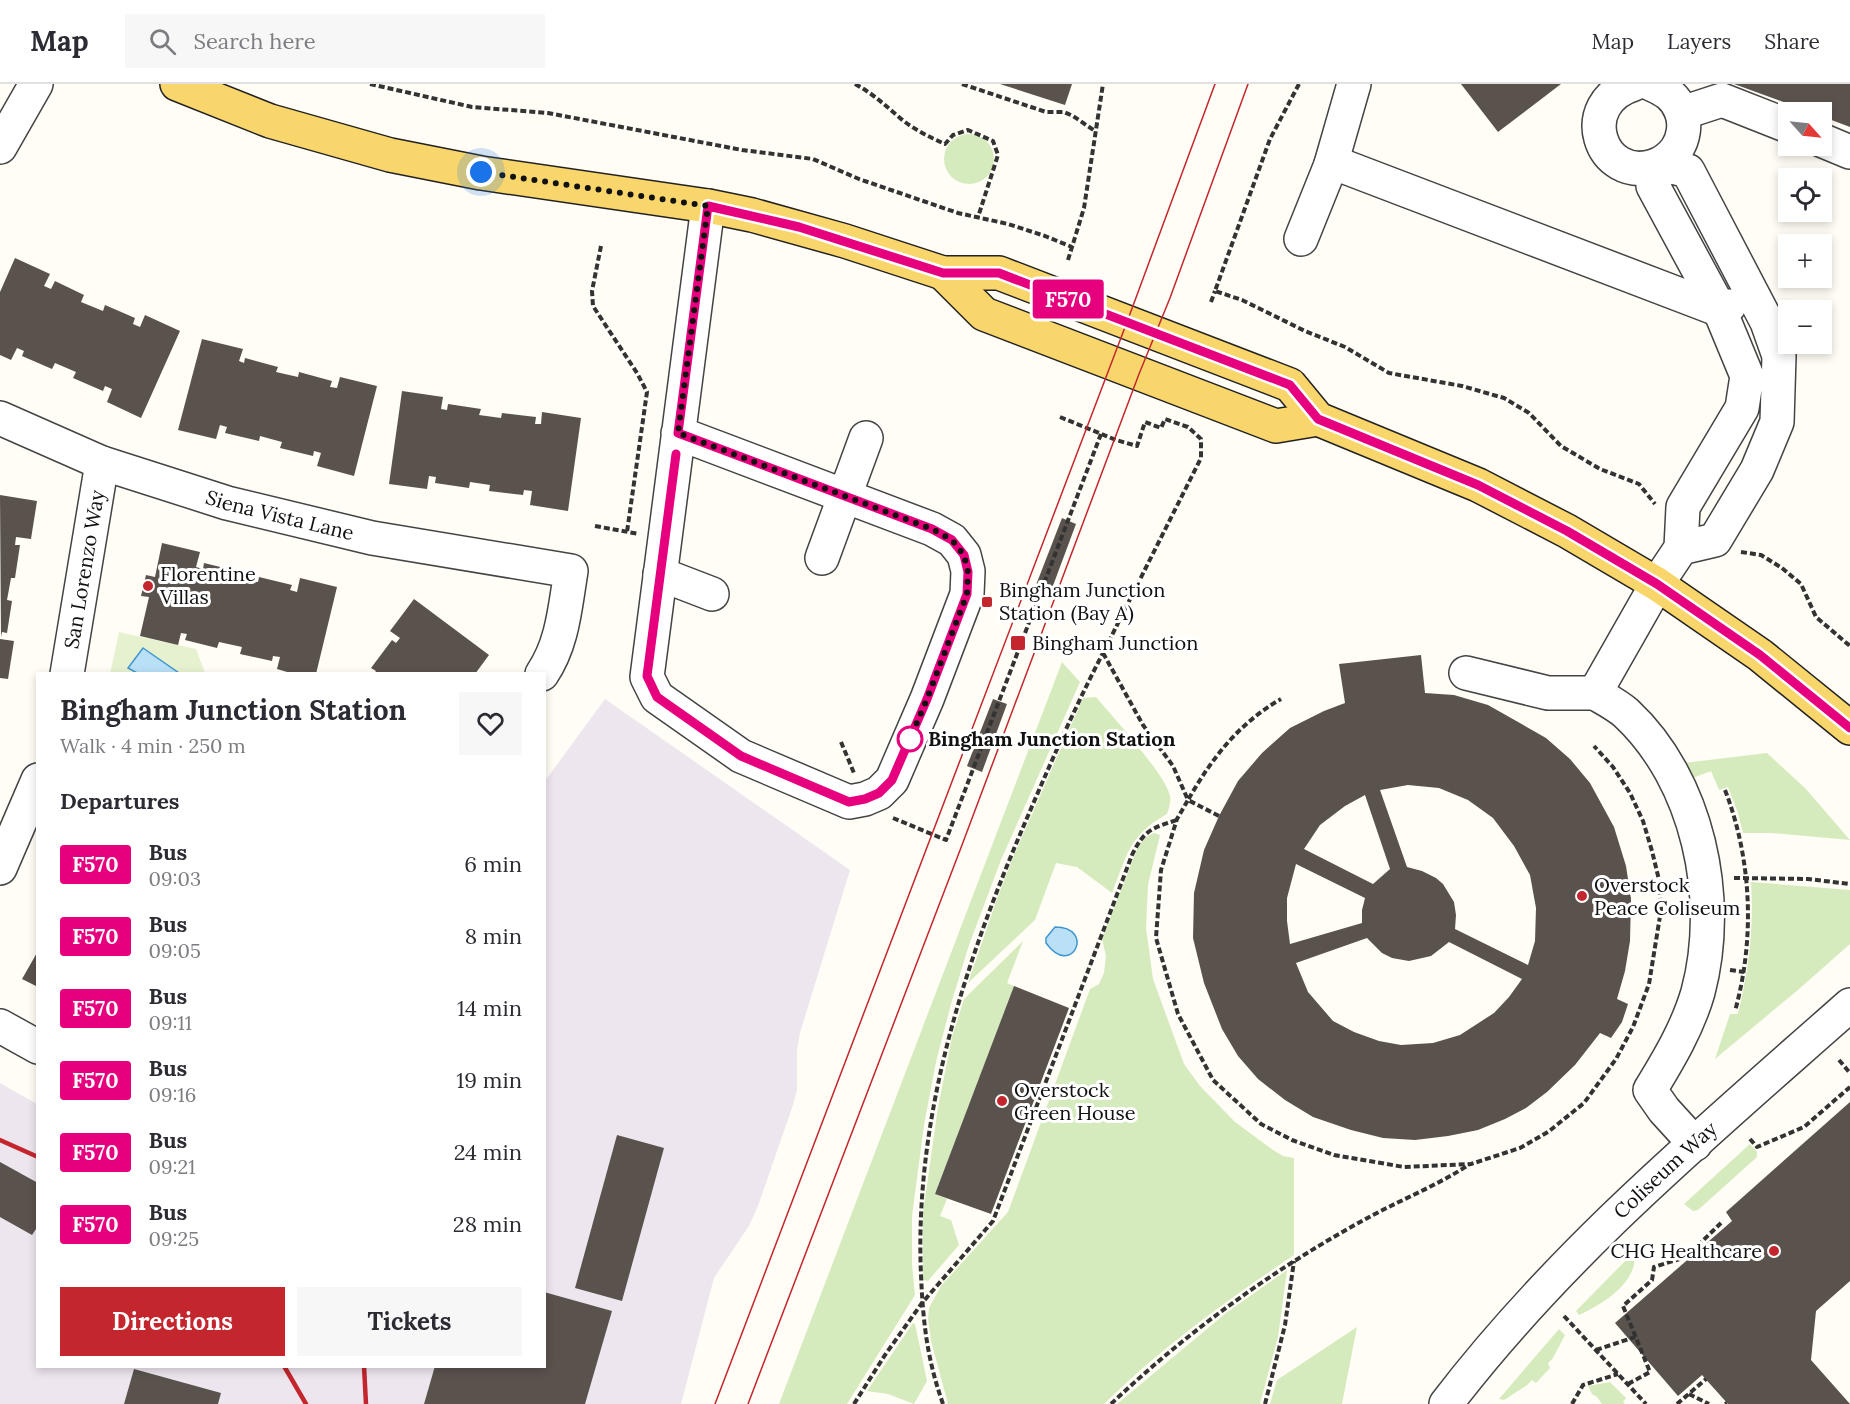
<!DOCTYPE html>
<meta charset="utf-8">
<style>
body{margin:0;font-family:Lora,serif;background:#f7f7f7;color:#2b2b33;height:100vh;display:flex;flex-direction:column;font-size:22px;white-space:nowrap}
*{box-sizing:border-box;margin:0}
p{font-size:20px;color:#7c7c81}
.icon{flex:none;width:33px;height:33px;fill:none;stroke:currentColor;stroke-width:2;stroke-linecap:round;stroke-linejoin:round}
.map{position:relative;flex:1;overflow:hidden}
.panel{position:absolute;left:36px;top:588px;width:510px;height:696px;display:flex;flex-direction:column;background:#fff;border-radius:0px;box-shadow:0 3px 9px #0003}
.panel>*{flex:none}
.badge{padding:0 12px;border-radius:4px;font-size:21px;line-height:39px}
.needle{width:39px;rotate:117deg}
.tools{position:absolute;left:1778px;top:18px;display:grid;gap:12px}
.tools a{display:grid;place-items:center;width:54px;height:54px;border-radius:0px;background:#fff;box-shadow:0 3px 9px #0003;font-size:30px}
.you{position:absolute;width:30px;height:30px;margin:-15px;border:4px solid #fff;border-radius:50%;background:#1a73e8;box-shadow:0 0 0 9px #1a73e833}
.map>.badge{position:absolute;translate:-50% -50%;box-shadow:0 0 0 3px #fff}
h2{padding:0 24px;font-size:22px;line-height:54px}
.round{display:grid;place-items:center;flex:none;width:63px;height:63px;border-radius:0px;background:#f7f7f7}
.head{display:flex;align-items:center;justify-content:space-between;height:102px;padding:0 24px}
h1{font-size:28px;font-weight:800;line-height:45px}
.primary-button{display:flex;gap:12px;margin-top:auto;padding:12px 24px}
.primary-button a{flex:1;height:69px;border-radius:0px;background:#c4262e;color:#fff;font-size:24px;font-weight:800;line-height:69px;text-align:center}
.primary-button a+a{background:#f7f7f7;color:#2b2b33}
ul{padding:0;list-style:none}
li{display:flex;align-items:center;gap:18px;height:72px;padding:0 24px}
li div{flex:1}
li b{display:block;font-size:22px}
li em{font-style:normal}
li .badge{min-width:66px;font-weight:700;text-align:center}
header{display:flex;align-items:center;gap:36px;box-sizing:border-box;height:84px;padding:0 30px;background:#fff;border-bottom:2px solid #e1e1e2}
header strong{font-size:28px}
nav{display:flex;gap:33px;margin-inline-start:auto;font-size:21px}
.search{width:420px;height:54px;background:#f7f7f7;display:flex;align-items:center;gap:15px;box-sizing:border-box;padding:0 21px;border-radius:0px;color:#7c7c81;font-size:22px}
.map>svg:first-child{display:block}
.industrial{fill:#eee6ef}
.green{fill:#d5ebbd}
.pitch{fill:#e6f2cf}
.water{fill:#b9e0f7;stroke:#3f96cf;stroke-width:1.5}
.building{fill:#5a524d;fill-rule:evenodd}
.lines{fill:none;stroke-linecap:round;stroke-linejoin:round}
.minor-casing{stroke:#444;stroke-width:36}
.major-casing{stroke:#222;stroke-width:36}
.path{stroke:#333;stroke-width:4;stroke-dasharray:6 3;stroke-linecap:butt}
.minor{stroke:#fff;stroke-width:33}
.major{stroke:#f9d66b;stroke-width:33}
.tram{stroke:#c4262e;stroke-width:1.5}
.rail{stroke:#c4262e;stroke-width:4.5}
.line-casing{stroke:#fff;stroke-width:14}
.line{stroke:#e6007e;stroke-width:9}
.walk{stroke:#111;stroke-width:6;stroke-dasharray:0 10.8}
.poi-dot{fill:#c4262e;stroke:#fff;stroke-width:2}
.stop-dot{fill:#fff;stroke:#e6007e;stroke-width:3}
.labels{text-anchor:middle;stroke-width:6;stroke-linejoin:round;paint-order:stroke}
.street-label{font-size:20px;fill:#111;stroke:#fff}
.poi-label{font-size:20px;fill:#111;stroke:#fff;text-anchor:start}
.stop-label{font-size:20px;font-weight:bold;fill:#111;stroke:#fff;text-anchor:start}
</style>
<header>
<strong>Map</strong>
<div class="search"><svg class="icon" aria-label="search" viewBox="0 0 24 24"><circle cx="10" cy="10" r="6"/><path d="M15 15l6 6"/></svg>Search here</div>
<nav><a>Map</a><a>Layers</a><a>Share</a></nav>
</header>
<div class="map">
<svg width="1850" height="1320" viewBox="0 0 1850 1320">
<rect width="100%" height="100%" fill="#fffdf5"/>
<path class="industrial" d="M605,615L850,786L800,949L797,965V1006L793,1021L758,1122L749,1142L714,1194L681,1320H0V999L37,1020L38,1282H544L545,697Z"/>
<g class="green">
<circle cx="969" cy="75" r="25"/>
<path d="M1062,578L1080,598L1001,776L969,861L951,920L936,978L924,1041L912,1132V1180L915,1211L847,1320H779Z"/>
<path d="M1096,613C1112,632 1166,691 1170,712C1171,719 1169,724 1167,730C1129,751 1127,771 1112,809L1077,783L1056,779L1035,836L968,899L998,812L1014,771L1083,614Z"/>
<path d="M1767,669L1805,704L1850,756L1771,749H1743L1738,729L1728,703L1719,706L1711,687L1693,694L1684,679Z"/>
<path d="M1154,749L1160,751L1148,801L1146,844L1153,895L1184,980L1200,1002L1235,1038L1273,1066L1283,1072L1294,1074V1171C1227,1216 1162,1263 1104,1320H948L931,1257L928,1234L929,1224L941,1202L1008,1128L1090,905L1099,900L1104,889L1106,872L1102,855L1136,768C1140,759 1144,753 1154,749Z"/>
<path d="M1751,798L1850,806V860L1799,905L1715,975L1730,930H1738C1749,884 1754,845 1751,798Z"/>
<path d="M1023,857L1007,899L1014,902L935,1110L947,1115L940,1132L951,1136L959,1161L928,1197L923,1196V1129L938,1023L952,953L964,915Z"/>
<path d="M1750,1060L1757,1068V1073L1698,1126L1693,1127L1684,1120Z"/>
<path d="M1635,1167C1638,1199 1604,1219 1579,1231L1576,1227Z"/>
<path d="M1287,1186L1278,1253L1260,1320H1117L1226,1229Z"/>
<path d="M913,1239L915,1240L927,1297L914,1320L888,1310L867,1307Z"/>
<path d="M1357,1243L1342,1320H1270L1277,1296Z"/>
<path d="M1559,1245L1565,1251L1553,1274L1548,1279L1550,1284L1536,1299L1532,1296L1526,1302L1504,1316L1499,1315Z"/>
<path d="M1610,1298L1626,1314L1623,1318L1625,1320H1602L1597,1313L1592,1310L1588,1302Z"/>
</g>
<path class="pitch" d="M119,548L196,565L205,589L110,590Z"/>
<g class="water">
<path d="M143,564L179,589H137L128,584Z"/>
<path d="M1055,843C1096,843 1072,895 1046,859V854Z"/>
</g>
<g class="building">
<path d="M1000,0H1072L1065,21Z"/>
<path d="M1461,0H1561L1498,48Z"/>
<path d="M1734,0H1850V43L1821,32V28H1811Z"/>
<path d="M15,174L50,190L44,202L51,205L55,197L84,211L81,218L103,227L105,221L135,234L133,240L140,243L145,231L180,247L141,334L107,318L112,305L105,302L103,307L73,294L76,288L55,279L52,285L22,272L24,267L17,264L11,276L0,271V208Z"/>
<path d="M202,255L243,265L239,277L244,279L245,274L278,283L276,288L298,293L299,288L332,297L330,303L337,304L340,293L377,302L354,392L317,382L321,369L314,367L313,372L280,364L282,358L260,352L259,357L225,349L227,343L220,341L216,355L178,346Z"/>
<path d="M402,307L443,313L441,325L447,326L448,320L481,325L479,331L501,334L502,329L536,333L535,340H541L542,328L581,334L568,427L530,421L532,407L524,406L523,411L489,407L490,401L470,398L469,404L435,399L436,393L429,392L427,405L389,400Z"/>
<path d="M0,411L37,417L31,455L16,453L15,461H20L15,494H11L7,516L12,517L7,549L2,548L1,553Z"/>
<path d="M1062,434L1076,440L1051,507L1036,501Z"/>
<path d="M162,459L200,468L196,483L203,485L204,479L237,487L236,493L258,498L259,493L292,501L290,506L297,508L300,494L337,503L316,590H294L277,585L280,573L273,572L272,577L240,570L242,563L219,558L217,564L185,556L187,550L181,549L178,561L140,552L149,513L141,512L146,491L155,493Z"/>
<path d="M414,515L489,571L475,590H374L376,587L371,584L392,556L396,559L400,554L390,547Z"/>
<path d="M0,555L14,557L8,595L0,594Z"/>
<path d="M1421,571L1425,609L1454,611L1488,621L1546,654L1570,675L1590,699L1614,743L1626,782L1631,815L1630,857L1625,887L1617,915L1628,920L1622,938L1611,954L1600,949L1575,981L1547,1008L1526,1024L1505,1035L1478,1046L1448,1052L1415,1056L1383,1054L1351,1046L1313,1033L1285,1016L1258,995L1238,972L1222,945L1204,899L1193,854L1194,809L1204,766L1219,732L1238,697L1262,669L1290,644L1324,627L1345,619L1339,580ZM1408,701L1439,704L1468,716L1493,734L1514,762L1530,791L1536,824L1535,857L1528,881L1455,845L1456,831L1454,818L1443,800L1436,794L1422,787L1407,783L1380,706ZM1365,711L1390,785L1373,800L1304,765L1320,741L1345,722ZM1296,780L1365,814L1362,826V839L1290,860L1287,837V814ZM1367,854L1382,869L1392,874L1409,877L1431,872L1449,858L1522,895L1509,913L1494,929L1460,951L1433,959L1401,961L1379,957L1354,948L1333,937L1308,908L1296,879Z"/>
<path d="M993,615L1007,620L982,688L967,682Z"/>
<path d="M38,867V903L22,895Z"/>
<path d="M1014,902L1069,924L991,1130L935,1110Z"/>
<path d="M1850,1018V1197L1816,1227L1811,1276L1850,1320H1728L1702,1291L1678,1312L1615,1239L1732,1137L1726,1128Z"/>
<path d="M617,1051L664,1064L622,1217L575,1204Z"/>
<path d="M0,1078L38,1099V1142L32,1151L0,1133Z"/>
<path d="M544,1208L612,1227L585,1320H424L435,1282H544Z"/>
<path d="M134,1285L221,1309L218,1320H124Z"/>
</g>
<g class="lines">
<defs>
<g id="minor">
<path d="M1634,0C1573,19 1600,99 1654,82C1663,79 1670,74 1676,66C1684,55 1686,39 1681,27C1675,12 1665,6 1651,0"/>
<path d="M1682,29L1722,16L1788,42"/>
<path d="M1821,56L1850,68"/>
<path d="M0,63L36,0"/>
<path d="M1331,80L1354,0"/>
<path d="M1301,155L1332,78L1720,226L1729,222"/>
<path id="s1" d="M0,334L102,379L227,419L372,454L571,487C565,523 563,559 542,590"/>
<path d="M678,349L932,445L952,456L964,471L968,487L967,510L927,615L892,696L879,709L865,715L849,718L741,672L657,613L647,593L708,122"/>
<path d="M1681,464L1715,456L1757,386L1777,338L1779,272L1767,238L1688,87L1661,80L1653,102L1718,222L1747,292L1742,324L1683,423L1681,464L1657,500L1595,609C1605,615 1617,621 1626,629C1698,696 1723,814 1698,908C1688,943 1669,975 1650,1006L1664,1026L1695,1060"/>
<path d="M822,474L866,354"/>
<path d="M660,490L712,510"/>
<path d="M1466,589L1548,609H1595"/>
<path id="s2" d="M67,590L102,379"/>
<path d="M0,784L38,696"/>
<path d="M0,942L38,963"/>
<path id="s3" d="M1446,1320C1561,1169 1709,1046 1850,921"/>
</g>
<g id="major">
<path d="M177,0L270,37L390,71L481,89L708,122L752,131L845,157L943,189H999L1290,301L1318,335L1478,401L1567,447L1657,500L1760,571L1850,644"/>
<path d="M943,189L984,230L1276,342L1318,335"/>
</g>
</defs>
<use href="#minor" class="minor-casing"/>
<use href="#major" class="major-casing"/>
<g class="path">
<path d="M370,0L472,23L548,29L742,66L813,75L859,95L958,129L1008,140L1045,152L1072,163"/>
<path d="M855,0C872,9 885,21 900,34C913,45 929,53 945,60L953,51L968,46L993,57L998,71L978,133"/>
<path d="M962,0L1046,28H1064L1073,32L1095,47"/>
<path d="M1299,0L1270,55L1215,207L1242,216L1305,247L1345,263L1389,289L1462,302L1504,314L1529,329L1561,362L1600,385L1639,400L1655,420"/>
<path d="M601,162L592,207L593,222L637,289L647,308L627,448"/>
<path d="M1068,176L1084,124L1103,0"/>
<path d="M1211,218L1215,207"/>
<path d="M1060,333L1116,356L1137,362L1145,338L1161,344L1165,335L1188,343L1201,355V374L1103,569L1143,641L1173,682L1188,716L1177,735L1161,786L1156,854L1178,930L1213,996L1261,1040L1292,1056L1334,1071L1404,1083L1471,1080L1520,1064L1548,1048L1584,1019L1616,975L1633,943L1649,900L1661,826L1660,800L1652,767L1643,737L1630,709L1613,683L1594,662"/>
<path d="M595,442L639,450"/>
<path d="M1741,468L1761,471L1782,484L1801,500L1816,533L1850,562"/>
<path d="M841,658L854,689"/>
<path d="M1725,706C1752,776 1755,855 1735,927"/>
<path d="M1219,732L1188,716C1212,674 1239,639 1281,615"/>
<path d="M893,734L946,756L1101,350"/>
<path d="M1734,794L1808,795L1850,800"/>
<path d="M1629,803L1676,799"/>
<path d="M1730,886L1744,888"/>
<path d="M1839,976L1850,989"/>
<path d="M1750,1055L1757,1063L1804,1043L1850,1003"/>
<path d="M1564,1232L1646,1320"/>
<path d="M1596,1266L1635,1253"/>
<path d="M1628,1300L1650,1288L1623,1222L1652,1196L1654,1183L1686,1173L1721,1139"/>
<path d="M1689,1310L1709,1320"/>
<path d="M854,1320L885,1271L922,1219L993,1137L1132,771C1144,746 1152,744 1177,736"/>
<path d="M943,1320C927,1275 923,1238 921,1191C914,1032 965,878 1027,734C1051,678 1075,623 1103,569"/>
<path d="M1111,1320C1189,1246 1278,1182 1373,1131C1407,1113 1438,1101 1470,1080"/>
<path d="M1265,1320L1285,1241L1294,1177"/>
<path d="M1572,1320L1583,1301L1618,1290"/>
<path d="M1677,1320L1706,1295"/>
<path d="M1725,1320L1727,1319"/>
</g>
<use href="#minor" class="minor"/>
<use href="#major" class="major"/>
<g class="tram">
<path d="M715,1320L1127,238L1215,0"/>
<path d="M748,1320L962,761L1139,290L1170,214L1248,0"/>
</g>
<g class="rail">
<path d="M0,1056L38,1073"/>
<path d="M284,1282L306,1320"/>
<path d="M364,1282L366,1320"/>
</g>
</g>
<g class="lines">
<defs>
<path id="line" d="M676,370L647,592L657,613L741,672L849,718L865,715L879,709L892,696L927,615L967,510L968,488L964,471L952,456L932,445L678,349L708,122L799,143L943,189H999L1290,301L1318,335L1478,401L1567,447L1657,500L1760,571L1850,644"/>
</defs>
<use href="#line" class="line-casing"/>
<use href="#line" class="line"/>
<path class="walk" d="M481,88L708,122L678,349L932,445L952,456L964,471L968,488L967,510L927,615L910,655"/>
</g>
<g class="poi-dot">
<circle cx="148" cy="502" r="6"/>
<rect x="981" y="512" width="12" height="12" rx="3"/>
<rect x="1010" y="551" width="16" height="16" rx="3"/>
<circle cx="1582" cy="812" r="6"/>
<circle cx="1002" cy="1017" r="6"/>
<circle cx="1774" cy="1167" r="6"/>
</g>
<circle class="stop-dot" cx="910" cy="655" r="12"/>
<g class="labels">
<g class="street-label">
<text dy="7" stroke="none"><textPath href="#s1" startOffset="297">Siena Vista Lane</textPath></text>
<text dy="7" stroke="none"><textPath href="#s2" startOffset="106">San Lorenzo Way</textPath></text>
<text dy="7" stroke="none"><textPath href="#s3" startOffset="321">Coliseum Way</textPath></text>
</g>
<g class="poi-label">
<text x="160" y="497">Florentine<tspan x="160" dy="23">Villas</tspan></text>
<text x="999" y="513">Bingham Junction<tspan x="999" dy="23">Station (Bay A)</tspan></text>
<text x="1032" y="566">Bingham Junction</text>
<text x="1594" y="808">Overstock<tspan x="1594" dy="23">Peace Coliseum</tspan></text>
<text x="1014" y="1013">Overstock<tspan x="1014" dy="23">Green House</tspan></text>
<text x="1762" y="1174" text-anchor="end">CHG Healthcare</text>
</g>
<g class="stop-label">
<text x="928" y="662">Bingham Junction Station</text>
</g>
</g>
</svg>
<div class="tools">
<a><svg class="needle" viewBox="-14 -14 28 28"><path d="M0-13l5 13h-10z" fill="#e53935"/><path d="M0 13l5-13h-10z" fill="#7c7c81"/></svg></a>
<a><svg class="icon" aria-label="locate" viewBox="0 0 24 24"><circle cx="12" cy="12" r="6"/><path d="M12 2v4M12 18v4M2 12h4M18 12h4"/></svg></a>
<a>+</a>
<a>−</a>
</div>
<div class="you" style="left:481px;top:88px"></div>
<b class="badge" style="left:1068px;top:215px;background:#e6007e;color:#fff">F570</b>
<section class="panel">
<div class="head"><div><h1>Bingham Junction Station</h1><p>Walk · 4 min · 250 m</p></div><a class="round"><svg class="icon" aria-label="heart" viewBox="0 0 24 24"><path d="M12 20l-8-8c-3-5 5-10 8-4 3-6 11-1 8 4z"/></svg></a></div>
<h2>Departures</h2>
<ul>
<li><span class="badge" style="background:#e6007e;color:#fff">F570</span><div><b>Bus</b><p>09:03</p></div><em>6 min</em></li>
<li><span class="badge" style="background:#e6007e;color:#fff">F570</span><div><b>Bus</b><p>09:05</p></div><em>8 min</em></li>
<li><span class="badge" style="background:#e6007e;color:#fff">F570</span><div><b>Bus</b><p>09:11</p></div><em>14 min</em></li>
<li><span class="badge" style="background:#e6007e;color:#fff">F570</span><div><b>Bus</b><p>09:16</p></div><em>19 min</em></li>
<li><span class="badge" style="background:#e6007e;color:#fff">F570</span><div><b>Bus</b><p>09:21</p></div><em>24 min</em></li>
<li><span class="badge" style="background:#e6007e;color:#fff">F570</span><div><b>Bus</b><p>09:25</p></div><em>28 min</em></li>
</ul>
<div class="primary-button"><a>Directions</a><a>Tickets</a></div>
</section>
</div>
